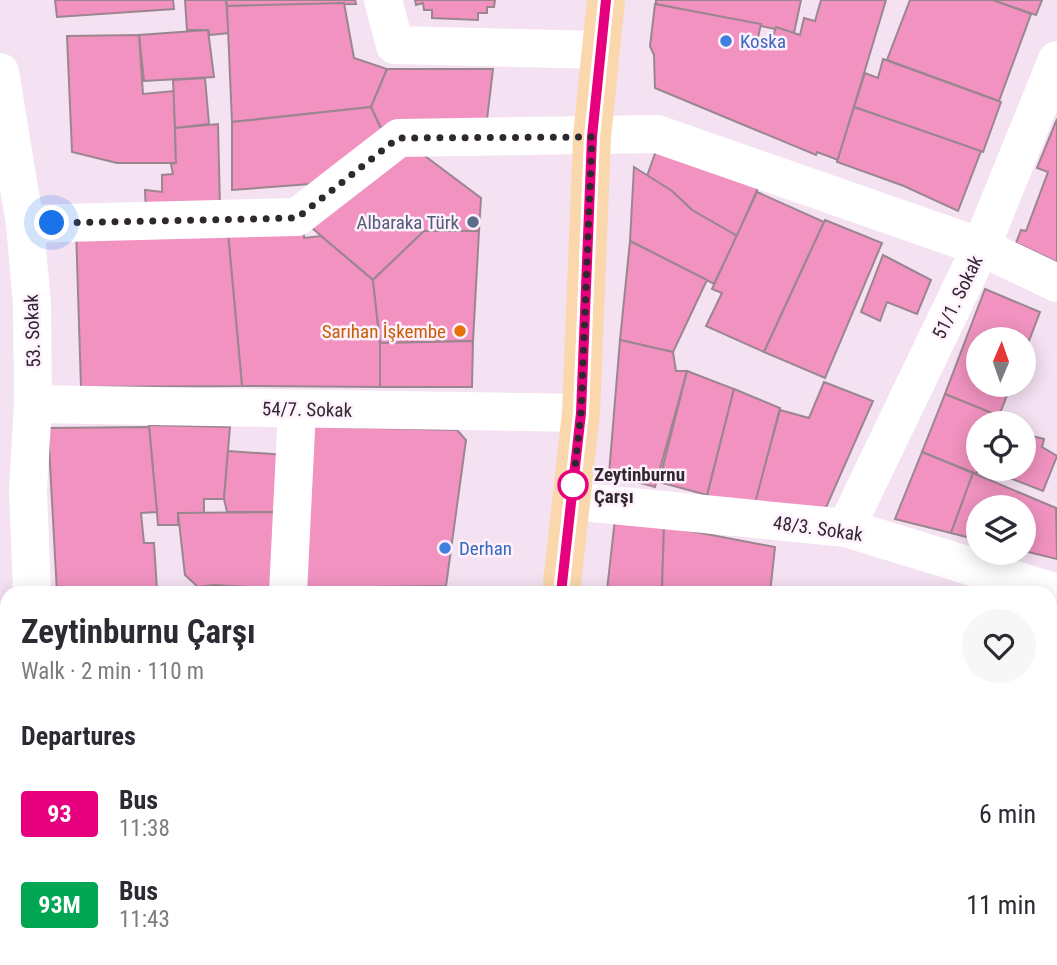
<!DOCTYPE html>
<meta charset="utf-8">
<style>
body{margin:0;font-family:"Roboto Condensed",sans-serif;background:#f7f7f7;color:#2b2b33;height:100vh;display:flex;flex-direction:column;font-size:26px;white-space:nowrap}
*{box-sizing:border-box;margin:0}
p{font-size:23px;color:#7c7c81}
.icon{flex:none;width:38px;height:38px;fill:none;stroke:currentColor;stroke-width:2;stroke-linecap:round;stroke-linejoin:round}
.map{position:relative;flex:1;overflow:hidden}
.side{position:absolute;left:0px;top:586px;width:1057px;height:380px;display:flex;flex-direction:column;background:#fff;border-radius:21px 21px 0 0;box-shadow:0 4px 18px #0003}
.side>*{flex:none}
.badge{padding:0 14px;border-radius:5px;font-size:24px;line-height:46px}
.needle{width:46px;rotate:2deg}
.fabs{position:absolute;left:966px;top:327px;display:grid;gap:14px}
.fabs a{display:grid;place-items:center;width:70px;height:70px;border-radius:50%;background:#fff;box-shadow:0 4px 18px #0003;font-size:35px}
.you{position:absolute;width:35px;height:35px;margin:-18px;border:5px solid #fff;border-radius:50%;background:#1a73e8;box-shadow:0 0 0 10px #1a73e833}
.map>.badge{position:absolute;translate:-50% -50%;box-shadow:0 0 0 4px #fff}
h2{padding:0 21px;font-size:26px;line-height:63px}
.round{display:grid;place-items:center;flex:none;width:74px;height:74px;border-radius:37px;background:#f7f7f7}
.headline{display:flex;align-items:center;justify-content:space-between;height:119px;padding:0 21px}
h1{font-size:33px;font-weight:700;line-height:52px}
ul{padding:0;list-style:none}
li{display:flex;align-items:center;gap:21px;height:91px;padding:0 21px}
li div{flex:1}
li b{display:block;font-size:26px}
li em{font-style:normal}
li .badge{min-width:77px;font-weight:700;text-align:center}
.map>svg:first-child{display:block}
.building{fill:#f192c0;stroke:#9b868f;stroke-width:2}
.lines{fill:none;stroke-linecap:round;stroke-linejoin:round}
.minor{stroke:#fff;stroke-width:38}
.major{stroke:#fad7ac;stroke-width:38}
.line-casing{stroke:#fff;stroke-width:16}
.line{stroke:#e6007e;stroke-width:10}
.walk{stroke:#2f282e;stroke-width:7;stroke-dasharray:0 12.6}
.shop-dot{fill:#3f7fe0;stroke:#fff0fd;stroke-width:2.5}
.service-dot{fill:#5c6f8a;stroke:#fff0fd;stroke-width:2.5}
.food-dot{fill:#e8710a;stroke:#fff0fd;stroke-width:2.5}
.stop-dot{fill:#fff;stroke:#e6007e;stroke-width:3.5}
.labels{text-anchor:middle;stroke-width:5;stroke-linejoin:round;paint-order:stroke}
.shop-label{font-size:19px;fill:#366cbe;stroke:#fff0fd;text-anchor:start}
.service-label{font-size:19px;fill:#4e5e75;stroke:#fff0fd;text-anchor:end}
.street-label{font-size:19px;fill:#2f282e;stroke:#fff0fd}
.food-label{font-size:19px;fill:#c56008;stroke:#fff0fd;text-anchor:end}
.stop-label{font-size:19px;font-weight:bold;fill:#2f282e;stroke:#fff0fd;text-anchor:start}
</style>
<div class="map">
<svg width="1057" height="965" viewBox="0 0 1057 965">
<rect width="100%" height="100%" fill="#f4e1f2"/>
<g class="building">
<path d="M55,0H173L174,9L57,17Z"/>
<path d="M185,0H226L229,33L210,35L208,30H187Z"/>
<path d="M226,0H355L356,4L227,6Z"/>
<path d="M415,0H495L494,7H487V13H478V20L432,18V10H424L423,3L416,5Z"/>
<path d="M656,0H801L794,33L656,4Z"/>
<path d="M821,0H886L838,160L817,152L816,155L655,88L654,55L650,46L655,4L761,24L757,42L771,43L776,27L800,35L804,18L815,21Z"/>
<path d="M910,0H993L1031,14L999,101L887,60Z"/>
<path d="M993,0H1042L1036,15Z"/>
<path d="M344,3L354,58L387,69L371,107L232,122L227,6Z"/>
<path d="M208,30L214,77L144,81L139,35Z"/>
<path d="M139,35L143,94L174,91L176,163H117L72,152L67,36Z"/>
<path d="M883,59L1001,102L983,152L854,107L865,73L878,78Z"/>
<path d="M387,69H493L486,128L380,127L371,107Z"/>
<path d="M205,78L209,124L175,128L173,80Z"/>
<path d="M371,107L383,133L310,184L232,190V122Z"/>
<path d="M854,107L981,151L958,211L904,186L837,162Z"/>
<path d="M1057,119V262L1016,243L1021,230L1026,231L1048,172L1037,168Z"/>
<path d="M218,124L220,208L146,215L145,190L162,192V175L173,174L171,164L176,163L175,128Z"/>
<path d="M409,144L481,198L479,231H424L373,280L312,228Z"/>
<path d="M658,145L758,188L737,236L692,210L672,191L647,176Z"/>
<path d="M634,167L672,191L692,210L737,236L714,284L630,241Z"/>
<path d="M757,192L824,222L764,352L706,326L722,293L712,289Z"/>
<path d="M825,220L882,243L825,378L764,352Z"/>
<path d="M304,228V238L321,236L373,280L380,343V387L242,386L228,233Z"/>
<path d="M76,229L228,233L242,386L81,387Z"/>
<path d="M424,231H479L473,341L380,343L373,280Z"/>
<path d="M630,241L707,280L673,352L620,340Z"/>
<path d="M883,255L931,280L917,314L887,302L880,321L861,312Z"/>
<path d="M985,289L1040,312L1024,354V340H978V385H1011L999,416L945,394Z"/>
<path d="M620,340L673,352L676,371H687L655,487L609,474Z"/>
<path d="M473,341L472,387H380V343Z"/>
<path d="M687,371L734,389L707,495L659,482Z"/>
<path d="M824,382L873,401L824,512L755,501L780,410L809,418Z"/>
<path d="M734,389L780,408L754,507L707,496Z"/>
<path d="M945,394L999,416L996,424H978L977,474L922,452Z"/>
<path d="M149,425L230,427L224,499H204V513H178V525H158Z"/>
<path d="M304,426L457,430L466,440L446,586L300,588Z"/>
<path d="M149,427L157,512L141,513L144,543H154L157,590L57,593L48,428Z"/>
<path d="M1024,434L1044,439L1042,447L1057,456L1043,491L989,470L1024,469Z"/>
<path d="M228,451L287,455L279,512H227L224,499Z"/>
<path d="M922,452L973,473L951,533L895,519Z"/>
<path d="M973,473L1056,508L1057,559L1024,551V508H978V540L951,533Z"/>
<path d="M279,512V589L213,585L198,587L185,575L178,513Z"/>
<path d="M615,519L664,526L662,590H683H607Z"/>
<path d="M664,526L775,547L770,593H684L683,590H662Z"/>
<path d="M105,590H153L154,593H69Z"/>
<path d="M1050,609L1057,611V670L1050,669Z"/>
<rect x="1050" y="686" width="7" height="73"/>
<path d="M1050,930H1057V965H967V959H1050Z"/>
<rect x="91" y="959" width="55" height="6"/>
<rect x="146" y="959" width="37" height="6"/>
<rect x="587" y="959" width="63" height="6"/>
<path d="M651,959H724V965H650Z"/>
<rect x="724" y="959" width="79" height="6"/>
<rect x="803" y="959" width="164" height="6"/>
</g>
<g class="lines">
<g class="minor">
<path d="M383,0L395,45L601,50"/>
<path d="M0,72L25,224L32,305L33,404L28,490L32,593"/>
<path d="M25,224L297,217L399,138L657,134L981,247L1057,283"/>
<path d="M33,404L581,413"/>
<path d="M572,501L846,528L1057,593"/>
<path d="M846,528L981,247L1057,60"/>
<path d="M288,593L297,410"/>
<path d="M0,815H7"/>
<path d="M1050,915H1057"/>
<path d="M43,959V965"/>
<path d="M272,959V962L326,959"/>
</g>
<g class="major">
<path d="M561,593L581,413L592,137L606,0"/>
<path d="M533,965L534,959"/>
</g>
</g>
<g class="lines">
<defs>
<path id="line" d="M561,593L581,413L592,137L606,0"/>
</defs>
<use href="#line" class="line-casing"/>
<use href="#line" class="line"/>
<path class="walk" d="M52,223L297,218L398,138L592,137L581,413L573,485"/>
</g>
<g class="shop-dot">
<circle cx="726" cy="41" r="7"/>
<circle cx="445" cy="548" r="7"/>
</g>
<circle class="service-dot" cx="473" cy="222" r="7"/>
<circle class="food-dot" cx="460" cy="331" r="7"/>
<circle class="stop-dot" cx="573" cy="485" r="14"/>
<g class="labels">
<g class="shop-label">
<text x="740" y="48">Koska</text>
<text x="459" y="555">Derhan</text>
</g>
<g class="service-label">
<text x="459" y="229">Albaraka Türk</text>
</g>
<g class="street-label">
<text transform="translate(957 297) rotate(-64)" y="7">51/1. Sokak</text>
<text transform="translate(32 331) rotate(-92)" y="7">53. Sokak</text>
<text transform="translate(307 409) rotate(1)" y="7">54/7. Sokak</text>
<text transform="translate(818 528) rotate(8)" y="7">48/3. Sokak</text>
</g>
<g class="food-label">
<text x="446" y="338">Sarıhan İşkembe</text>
</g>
<g class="stop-label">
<text x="594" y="481">Zeytinburnu<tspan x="594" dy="22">Çarşı</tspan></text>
</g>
</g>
</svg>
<div class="fabs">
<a><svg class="needle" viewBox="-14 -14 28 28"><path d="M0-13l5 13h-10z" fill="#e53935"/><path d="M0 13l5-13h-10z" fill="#7c7c81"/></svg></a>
<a><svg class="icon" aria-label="locate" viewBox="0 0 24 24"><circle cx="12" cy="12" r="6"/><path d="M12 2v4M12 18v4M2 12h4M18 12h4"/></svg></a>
<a><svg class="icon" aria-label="layers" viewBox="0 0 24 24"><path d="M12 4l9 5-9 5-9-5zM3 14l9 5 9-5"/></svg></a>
</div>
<div class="you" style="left:52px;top:223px"></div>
<section class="side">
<div class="headline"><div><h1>Zeytinburnu Çarşı</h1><p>Walk · 2 min · 110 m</p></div><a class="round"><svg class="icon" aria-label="heart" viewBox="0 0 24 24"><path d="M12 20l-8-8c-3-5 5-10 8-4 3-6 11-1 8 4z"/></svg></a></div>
<h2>Departures</h2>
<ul>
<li><span class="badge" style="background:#e6007e;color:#fff">93</span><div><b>Bus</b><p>11:38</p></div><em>6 min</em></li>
<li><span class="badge" style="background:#00a651;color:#fff">93M</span><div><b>Bus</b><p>11:43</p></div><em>11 min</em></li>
</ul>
</section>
</div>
